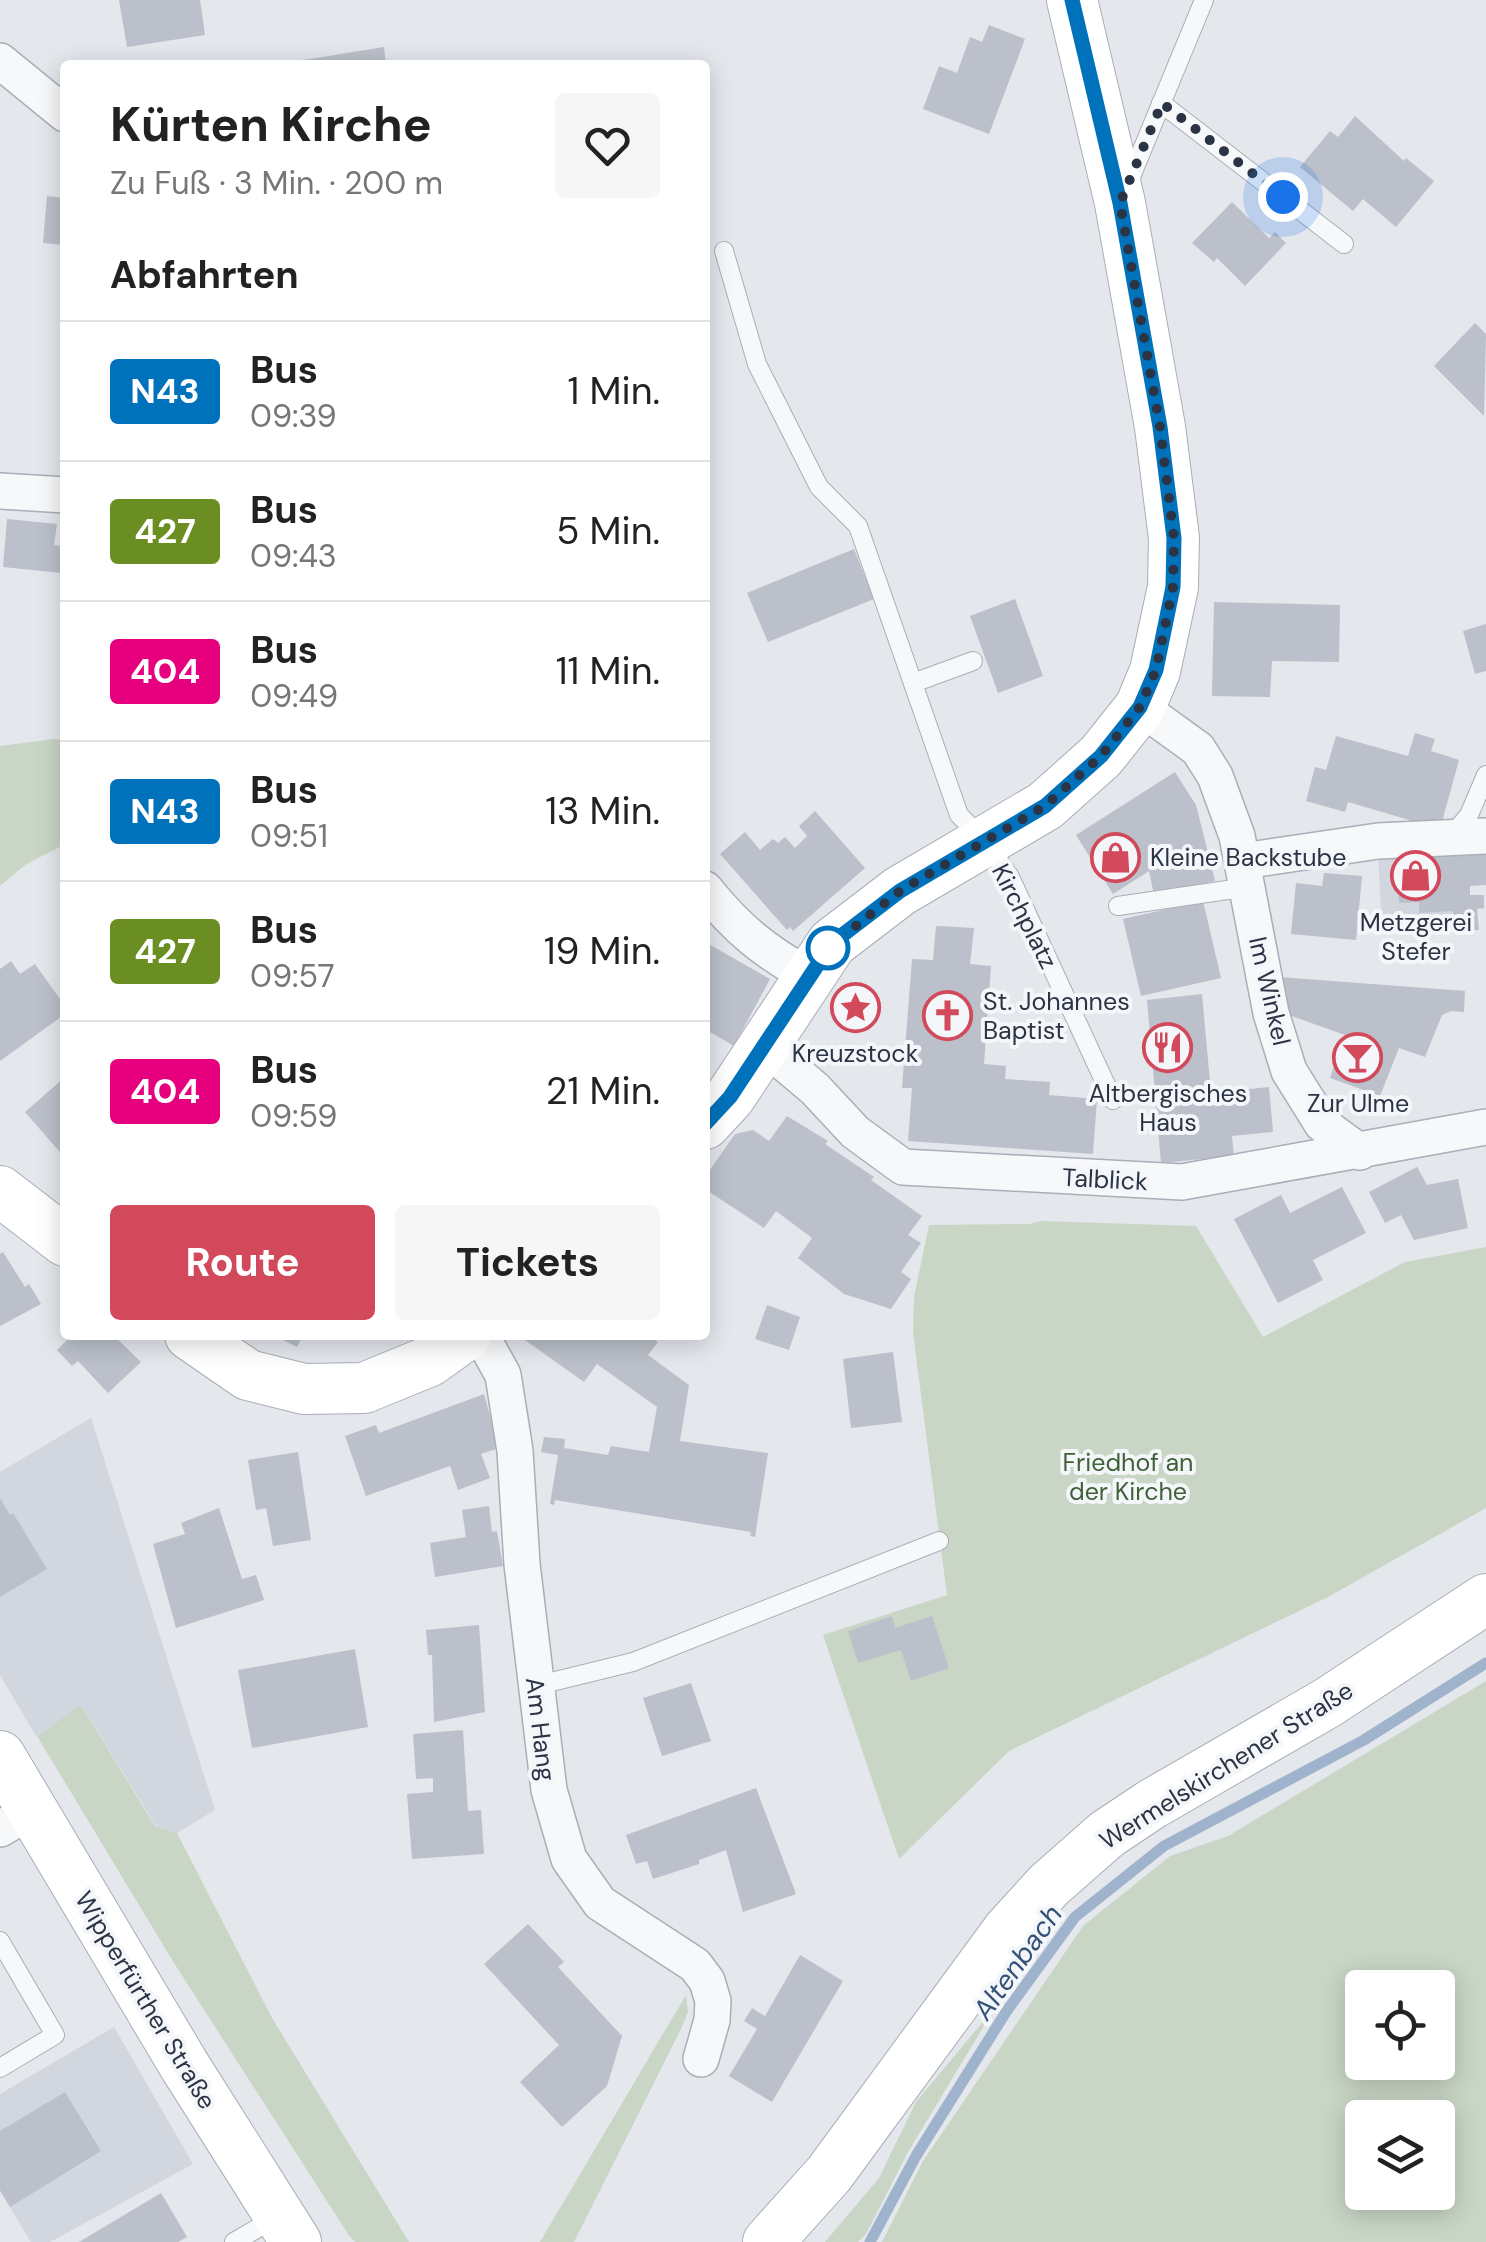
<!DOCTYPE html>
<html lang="de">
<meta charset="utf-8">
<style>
body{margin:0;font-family:"DM Sans",sans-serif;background:#f6f6f6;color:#222;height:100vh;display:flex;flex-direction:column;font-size:38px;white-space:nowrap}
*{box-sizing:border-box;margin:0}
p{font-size:32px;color:#767676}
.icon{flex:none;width:55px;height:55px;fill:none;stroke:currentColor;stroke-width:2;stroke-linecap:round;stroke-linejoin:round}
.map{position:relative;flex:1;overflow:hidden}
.panel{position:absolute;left:60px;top:60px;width:650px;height:1280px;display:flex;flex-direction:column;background:#fff;border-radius:10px;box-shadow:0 5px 25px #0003}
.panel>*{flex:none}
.badge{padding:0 20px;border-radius:8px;font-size:35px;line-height:65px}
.controls{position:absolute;left:1345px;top:1970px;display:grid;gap:20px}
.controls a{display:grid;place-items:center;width:110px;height:110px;border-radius:10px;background:#fff;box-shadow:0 5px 25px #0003;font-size:50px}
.you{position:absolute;width:50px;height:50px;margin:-25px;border:8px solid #fff;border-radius:50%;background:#1a73e8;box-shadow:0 0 0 15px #1a73e833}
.map>.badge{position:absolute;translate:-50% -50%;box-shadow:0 0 0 5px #fff}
h2{padding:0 50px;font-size:38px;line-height:90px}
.round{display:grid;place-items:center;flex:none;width:105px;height:105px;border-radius:10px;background:#f6f6f6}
.head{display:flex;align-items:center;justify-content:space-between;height:170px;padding:0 50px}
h1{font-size:48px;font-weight:700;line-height:75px}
.action{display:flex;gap:20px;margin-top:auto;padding:20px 50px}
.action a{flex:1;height:115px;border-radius:10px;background:#d1495b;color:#fff;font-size:40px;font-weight:700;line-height:115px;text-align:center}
.action a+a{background:#f6f6f6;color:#222}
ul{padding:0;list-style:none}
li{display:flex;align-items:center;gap:30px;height:140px;padding:0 50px;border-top:2px solid #e0e0e0}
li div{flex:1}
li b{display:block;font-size:38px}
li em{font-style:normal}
li .badge{min-width:110px;font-weight:700;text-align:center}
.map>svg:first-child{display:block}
.built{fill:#d2d6de}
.green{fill:#c9d6c5;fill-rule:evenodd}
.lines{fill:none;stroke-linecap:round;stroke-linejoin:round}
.stream{stroke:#9fb4cc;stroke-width:11}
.building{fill:#bbc0ca}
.lane-casing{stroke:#a9aeb7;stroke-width:20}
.street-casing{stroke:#a9aeb7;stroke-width:38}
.secondary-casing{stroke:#a9aeb7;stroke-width:52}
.lane{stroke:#f7f8fa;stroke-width:18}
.street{stroke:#f7f8fa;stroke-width:35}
.secondary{stroke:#fff;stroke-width:50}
.line-casing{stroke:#fff;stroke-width:22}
.line{stroke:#0072bc;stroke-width:15}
.walk{stroke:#2b3445;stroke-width:10;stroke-dasharray:0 18}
.stop-dot{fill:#fff;stroke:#0072bc;stroke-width:5}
.labels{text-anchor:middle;stroke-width:8;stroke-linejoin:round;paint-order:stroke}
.poi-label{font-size:25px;fill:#2b3445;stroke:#f4f6f9}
.street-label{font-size:25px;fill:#2b3445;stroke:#f4f6f9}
.park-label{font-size:25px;fill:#3f6138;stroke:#f4f6f9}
.water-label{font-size:28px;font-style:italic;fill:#34527a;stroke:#f4f6f9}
</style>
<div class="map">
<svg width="1486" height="2242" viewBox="0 0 1486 2242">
<rect width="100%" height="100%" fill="#e4e7ec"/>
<g class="built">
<path d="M1449,848L1453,911L1450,929L1382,927L1378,855Z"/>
<path d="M91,1418L215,1810L177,1833L156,1826L82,1706L36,1736L0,1675V1472Z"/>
<path d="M114,2027L193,2164L50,2242H31L0,2191V2094Z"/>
</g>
<g class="green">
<path d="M54,739L65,740V844L25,865L0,886V746Z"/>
<path d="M1041,1221L1196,1226L1263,1337L1405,1262L1486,1247V1508L1328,1597L1009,1751L899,1859L823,1635L947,1595L913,1333L914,1297L929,1225L1030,1224Z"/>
<path d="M1486,1681V2242H882L923,2161L1083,1926L1170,1856L1228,1836ZM1362,1988H1438V2062H1362ZM1362,2118H1438V2192H1362Z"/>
<path d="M81,1705L155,1826L177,1833L272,2018L409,2242H355L348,2234L174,1963L37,1736Z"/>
<path d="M686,1995L688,2012L682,2027L574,2242H540Z"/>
<path d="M996,2006L908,2152L866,2234L858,2242H825L879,2178L916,2102Z"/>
</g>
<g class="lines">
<path class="stream" d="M870,2242L916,2156L1006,2012L1075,1917L1164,1846L1364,1740L1486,1663"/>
</g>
<g class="building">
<path d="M119,0H200L205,35L127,47Z"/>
<path d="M989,25L1025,39L989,134L923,109L939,66L957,73L970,37L982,42Z"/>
<path d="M384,47L386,65H285V63Z"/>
<path d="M1355,116L1404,161L1406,158L1434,181L1396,227L1363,199L1353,211L1300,167L1330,131L1338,137Z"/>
<path d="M47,196L65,198V245L43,243Z"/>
<path d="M1232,202L1269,238L1275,232L1286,243L1245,286L1217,258L1214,262L1192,243Z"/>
<path d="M1475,323L1486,334L1484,416L1434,366Z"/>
<path d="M7,519L57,524L54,545L63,546L61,573L3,567Z"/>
<path d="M854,549L874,599L768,642L747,593Z"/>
<path d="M1015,599L1043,676L998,693L970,616Z"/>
<path d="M1214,602L1340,605L1339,662L1272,661L1270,697L1212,696Z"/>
<path d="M1486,624V671L1475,674L1463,631Z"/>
<path d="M1415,733L1435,739L1431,751L1459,760L1440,829L1348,802L1345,812L1306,801L1315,767L1326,770L1336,736L1408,756Z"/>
<path d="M1175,772L1196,805L1215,881L1154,895L1149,871L1113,894L1076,835Z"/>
<path d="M815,811L865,868L793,931L790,927L787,930L720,854L745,832L760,850L773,839L778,843L785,837L795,848L807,836L799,826Z"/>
<path d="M1486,850V885L1470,886V895H1484V908L1477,909L1479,930L1454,931L1453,911L1419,913V902L1399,903L1396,855Z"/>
<path d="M1324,873L1362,876L1356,940L1291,934L1296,883L1322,886Z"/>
<path d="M1203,901L1221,978L1141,996L1123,919Z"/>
<path d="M936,926L974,928L970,964L991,966L984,1064L1006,1066L1005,1079L1050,1082L1049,1095L1097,1099L1093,1154L908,1141L912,1088H902L912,959L933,960Z"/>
<path d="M705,942L770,979L734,1046L710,1032L705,1041Z"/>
<path d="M11,961L20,974L35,964L65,1006V1014L0,1061V969Z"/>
<path d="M1279,977L1465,991L1464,1012L1451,1011L1442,1015L1425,1057L1399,1048L1380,1096L1330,1078L1345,1035L1286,1014Z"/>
<path d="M1202,994L1211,1093L1269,1087L1273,1132L1232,1136L1234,1156L1161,1163L1147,1000Z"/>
<path d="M65,1077V1158L25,1112Z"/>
<path d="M787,1116L828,1141L825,1144L874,1177L871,1180L922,1216L908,1235L921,1243L901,1272L911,1279L891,1309L844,1294L798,1258L812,1238L776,1211L764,1228L705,1189V1177L735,1134L753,1130L769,1141Z"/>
<path d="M1417,1167L1427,1185L1458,1179L1468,1228L1414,1240L1401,1215L1385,1223L1369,1192Z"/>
<path d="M1342,1187L1366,1233L1313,1260L1323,1280L1278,1303L1234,1219L1281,1195L1290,1213Z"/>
<path d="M3,1252L25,1287L29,1284L41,1304L0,1326V1254Z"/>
<path d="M767,1305L800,1317L789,1350L755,1339Z"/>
<path d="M72,1335H113L141,1362L108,1393L78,1361L72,1366L57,1350Z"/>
<path d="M273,1335H303L297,1347Z"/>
<path d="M529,1335H648L658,1342L648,1355L689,1385L680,1441L768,1453L755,1537L750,1536L751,1532L555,1500L554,1505L550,1504L558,1455L541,1452L544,1437L565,1439L564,1448L608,1455L611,1446L649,1452L657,1407L597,1364L584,1382L525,1340Z"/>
<path d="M893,1352L902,1422L851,1428L843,1359Z"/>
<path d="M484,1394L499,1448L481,1454L490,1478L458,1490L450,1466L366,1496L345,1436L376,1425L379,1433Z"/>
<path d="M298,1452L311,1540L273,1546L266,1508L256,1510L248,1460Z"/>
<path d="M0,1498L10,1515L13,1513L47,1569L0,1597Z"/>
<path d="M489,1506L492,1532L497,1531L503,1566L435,1577L430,1543L466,1537L462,1510Z"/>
<path d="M219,1508L242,1579L256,1575L264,1600L176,1628L153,1544L185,1534L181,1523Z"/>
<path d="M892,1616L895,1628L932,1616L949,1668L911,1681L901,1650L858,1663L848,1631Z"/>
<path d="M479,1625L485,1712L434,1722L432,1655H428L426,1630Z"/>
<path d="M355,1649L368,1727L252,1748L238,1670Z"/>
<path d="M691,1683L711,1741L662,1756L643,1698Z"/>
<path d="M463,1730L468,1811L481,1810L484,1854L412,1859L407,1794L433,1792V1778L416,1779L413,1734Z"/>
<path d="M756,1788L796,1894L743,1912L726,1850L699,1860V1864L653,1879L647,1861L636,1864L626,1835Z"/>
<path d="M528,1924L564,1962L558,1967L622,2036L607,2086L562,2127L520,2082L559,2045L484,1964Z"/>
<path d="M800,1955L843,1981L772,2102L729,2076L757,2029L744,2021L752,2008L765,2016Z"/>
<path d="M65,2092L101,2151L10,2207L0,2190V2131Z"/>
<path d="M161,2193L187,2237L178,2242H79Z"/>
</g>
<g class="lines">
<defs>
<g id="lane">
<path d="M1161,103L1344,244"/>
<path d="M1128,184L1204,0"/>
<path d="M724,251L757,364L819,487L858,526L959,815L985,841L1010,877L1113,1100"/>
<path d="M913,683L973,661"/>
<path d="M1452,835L1469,815L1486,775"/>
<path d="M1118,906L1248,887"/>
<path d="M535,1686L633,1662L939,1541"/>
<path d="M0,1941L55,2035L0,2068"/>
<path d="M234,2242L277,2217"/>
</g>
<g id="street">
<path d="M0,61L65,114"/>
<path d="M0,491L65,495"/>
<path d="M1140,707L1198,749L1215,776L1237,836L1271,1013L1289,1071L1322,1124L1360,1152"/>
<path d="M1243,861L1378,841L1486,836"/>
<path d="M705,889C737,929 764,951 809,976"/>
<path d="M764,1046L815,1089L855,1132L903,1167L1182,1182L1486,1127"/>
<path d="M481,1335L503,1375L515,1451L522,1564L549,1790L569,1859L600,1903L695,1965L707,1981L713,2001L712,2020L701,2059"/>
<path d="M0,1829L33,1810"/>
</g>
<g id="secondary">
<path d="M705,1124L730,1097L832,943L900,891L1045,806L1101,756L1140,707L1155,671L1173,587L1174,538L1160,427L1120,203L1072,0"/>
<path d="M0,1191L65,1241"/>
<path d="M190,1335L248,1375L304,1389L364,1388L430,1361L466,1335"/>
<path d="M0,1756L184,2065L296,2242"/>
<path d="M768,2242L829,2174L1008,1930L1049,1885L1107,1834L1152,1804L1327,1703L1486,1599"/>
</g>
</defs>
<use href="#lane" class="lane-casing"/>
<use href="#street" class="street-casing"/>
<use href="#secondary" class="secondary-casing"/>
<use href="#lane" class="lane"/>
<use href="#street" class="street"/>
<use href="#secondary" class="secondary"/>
</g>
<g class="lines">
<defs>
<path id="line" d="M705,1124L730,1097L832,943L900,891L1045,806L1101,756L1140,707L1156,670L1173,587L1174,538L1160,427L1120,203L1072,0"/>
</defs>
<use href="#line" class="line-casing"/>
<use href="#line" class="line"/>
<path class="walk" d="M828,948L900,891L1045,806L1101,756L1140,707L1156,670L1173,587L1174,538L1160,427L1120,203L1162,103L1283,197"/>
</g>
<defs>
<symbol id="shop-ring" viewBox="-11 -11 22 22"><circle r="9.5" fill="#f4f6f9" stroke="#d1495b" stroke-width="1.5"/><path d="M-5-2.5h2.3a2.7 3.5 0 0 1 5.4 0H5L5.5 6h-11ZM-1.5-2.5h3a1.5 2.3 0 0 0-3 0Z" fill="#d1495b"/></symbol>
<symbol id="sight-ring" viewBox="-11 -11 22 22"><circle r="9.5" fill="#f4f6f9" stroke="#d1495b" stroke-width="1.5"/><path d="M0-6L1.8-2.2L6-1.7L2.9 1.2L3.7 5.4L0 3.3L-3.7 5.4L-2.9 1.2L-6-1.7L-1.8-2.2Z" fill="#d1495b"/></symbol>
<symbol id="church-ring" viewBox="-11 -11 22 22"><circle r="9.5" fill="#f4f6f9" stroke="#d1495b" stroke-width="1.5"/><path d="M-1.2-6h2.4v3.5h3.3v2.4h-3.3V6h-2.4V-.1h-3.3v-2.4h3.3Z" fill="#d1495b"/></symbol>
<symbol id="restaurant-ring" viewBox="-11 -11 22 22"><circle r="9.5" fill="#f4f6f9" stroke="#d1495b" stroke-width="1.5"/><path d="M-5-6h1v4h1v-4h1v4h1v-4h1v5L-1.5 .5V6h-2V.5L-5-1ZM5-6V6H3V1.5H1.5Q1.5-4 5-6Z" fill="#d1495b"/></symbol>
<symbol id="bar-ring" viewBox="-11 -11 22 22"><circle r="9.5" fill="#f4f6f9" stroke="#d1495b" stroke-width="1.5"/><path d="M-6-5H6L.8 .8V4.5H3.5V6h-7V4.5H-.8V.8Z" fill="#d1495b"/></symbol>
</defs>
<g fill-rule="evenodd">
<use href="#shop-ring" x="1088" y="830" width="55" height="55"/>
<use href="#shop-ring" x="1388" y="848" width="55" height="55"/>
<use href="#sight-ring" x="828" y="980" width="55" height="55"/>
<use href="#church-ring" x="920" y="988" width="55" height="55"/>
<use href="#restaurant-ring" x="1140" y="1020" width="55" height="55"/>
<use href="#bar-ring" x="1330" y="1030" width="55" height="55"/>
</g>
<circle class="stop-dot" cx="828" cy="948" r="20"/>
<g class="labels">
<g class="poi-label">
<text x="1150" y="866" text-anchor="start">Kleine Backstube</text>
<text x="1416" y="931">Metzgerei<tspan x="1416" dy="29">Stefer</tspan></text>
<text x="983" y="1010" text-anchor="start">St. Johannes<tspan x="983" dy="29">Baptist</tspan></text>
<text x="855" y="1062">Kreuzstock</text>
<text x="1168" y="1102">Altbergisches<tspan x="1168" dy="29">Haus</tspan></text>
<text x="1358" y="1112">Zur Ulme</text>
</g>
<g class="street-label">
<text transform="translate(1025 916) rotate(63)" y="9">Kirchplatz</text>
<text transform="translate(1270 991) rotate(77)" y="9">Im Winkel</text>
<text transform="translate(1105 1179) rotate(3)" y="9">Talblick</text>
<text transform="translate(541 1729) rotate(83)" y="9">Am Hang</text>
<text transform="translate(1226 1765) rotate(-32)" y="9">Wermelskirchener Straße</text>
<text transform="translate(146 2000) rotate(59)" y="9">Wipperfürther Straße</text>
</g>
<g class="park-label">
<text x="1128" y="1471">Friedhof an<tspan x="1128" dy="29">der Kirche</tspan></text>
</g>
<g class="water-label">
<text transform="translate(1017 1962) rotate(-55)" y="10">Altenbach</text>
</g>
</g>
</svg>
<div class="controls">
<a><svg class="icon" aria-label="locate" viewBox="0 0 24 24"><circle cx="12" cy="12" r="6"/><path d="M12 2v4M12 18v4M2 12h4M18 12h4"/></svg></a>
<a><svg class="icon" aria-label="layers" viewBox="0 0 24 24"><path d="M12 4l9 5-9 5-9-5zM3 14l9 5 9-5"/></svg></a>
</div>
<div class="you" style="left:1283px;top:197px"></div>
<section class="panel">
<div class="head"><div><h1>Kürten Kirche</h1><p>Zu Fuß · 3 Min. · 200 m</p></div><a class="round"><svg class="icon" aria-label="heart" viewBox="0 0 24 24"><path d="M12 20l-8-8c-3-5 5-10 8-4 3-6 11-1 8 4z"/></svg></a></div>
<h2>Abfahrten</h2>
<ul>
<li><span class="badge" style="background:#0072bc;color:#fff">N43</span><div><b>Bus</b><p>09:39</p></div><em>1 Min.</em></li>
<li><span class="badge" style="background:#6b8e23;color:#fff">427</span><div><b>Bus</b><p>09:43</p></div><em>5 Min.</em></li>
<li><span class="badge" style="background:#e6007e;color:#fff">404</span><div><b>Bus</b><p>09:49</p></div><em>11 Min.</em></li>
<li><span class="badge" style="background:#0072bc;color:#fff">N43</span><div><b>Bus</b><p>09:51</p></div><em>13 Min.</em></li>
<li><span class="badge" style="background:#6b8e23;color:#fff">427</span><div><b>Bus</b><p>09:57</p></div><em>19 Min.</em></li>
<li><span class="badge" style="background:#e6007e;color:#fff">404</span><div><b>Bus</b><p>09:59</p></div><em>21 Min.</em></li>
</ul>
<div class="action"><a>Route</a><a>Tickets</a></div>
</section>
</div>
